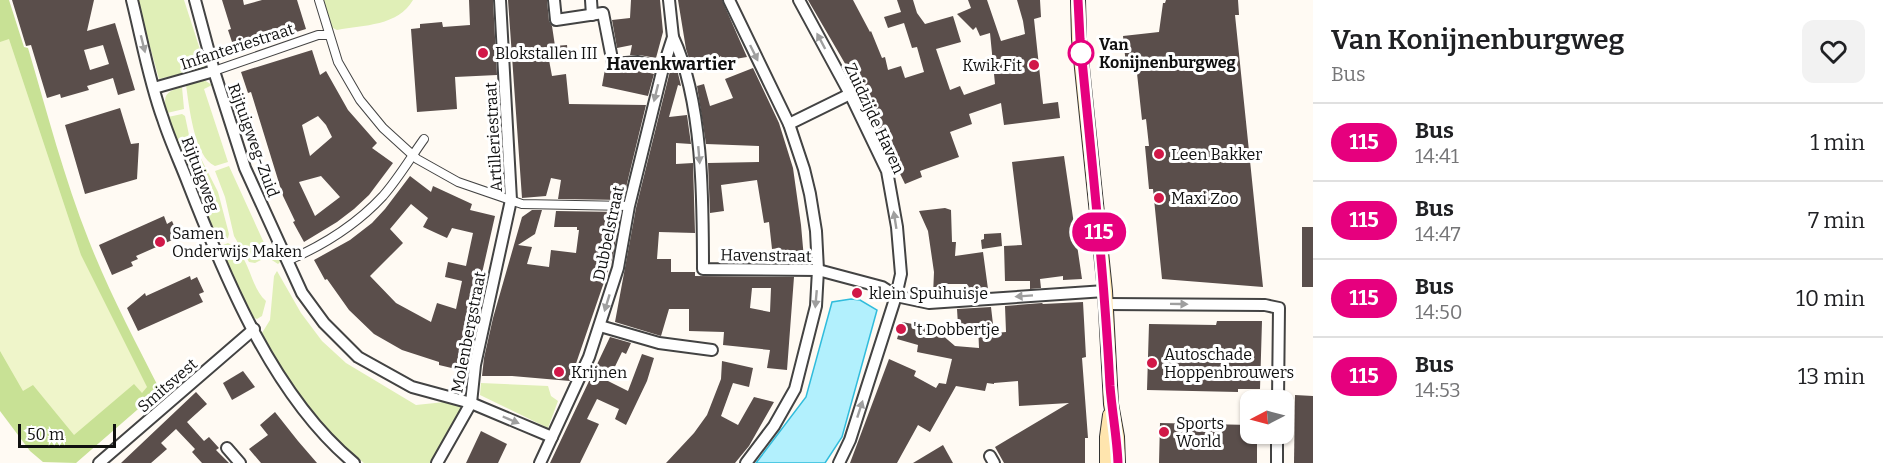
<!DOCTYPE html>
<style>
body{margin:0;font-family:Bitter,serif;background:#f2f2f2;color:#202124;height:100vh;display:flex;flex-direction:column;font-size:22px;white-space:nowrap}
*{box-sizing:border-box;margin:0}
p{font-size:20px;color:#757577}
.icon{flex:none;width:33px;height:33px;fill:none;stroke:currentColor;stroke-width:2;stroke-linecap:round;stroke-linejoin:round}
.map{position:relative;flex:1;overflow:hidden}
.side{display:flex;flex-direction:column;background:#fff;width:570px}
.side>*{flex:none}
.badge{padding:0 12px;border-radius:20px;font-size:21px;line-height:39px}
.needle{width:39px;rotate:264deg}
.controls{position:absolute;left:1240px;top:390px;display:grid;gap:12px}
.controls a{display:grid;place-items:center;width:54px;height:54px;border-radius:12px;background:#fff;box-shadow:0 2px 4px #0004;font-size:30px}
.scale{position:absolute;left:18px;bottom:15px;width:98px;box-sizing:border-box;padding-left:6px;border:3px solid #101010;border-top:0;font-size:16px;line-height:21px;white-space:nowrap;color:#101010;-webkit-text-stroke:4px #fff;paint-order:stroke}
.map>.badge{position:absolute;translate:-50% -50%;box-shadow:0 0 0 3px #fff}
.round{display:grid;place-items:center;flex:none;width:63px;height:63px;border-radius:12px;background:#f2f2f2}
.summary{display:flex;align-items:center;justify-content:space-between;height:102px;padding:0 18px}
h1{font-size:28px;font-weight:600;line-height:45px}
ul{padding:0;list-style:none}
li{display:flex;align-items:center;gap:18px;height:78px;padding:0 18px;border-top:2px solid #e0e0e0}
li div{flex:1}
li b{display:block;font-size:22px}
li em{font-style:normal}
li .badge{min-width:66px;font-weight:700;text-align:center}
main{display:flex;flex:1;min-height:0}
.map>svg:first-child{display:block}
.green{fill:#e0efb7}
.forest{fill:#c8e195}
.pitch{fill:#eff5ca}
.water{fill:#b2f0fd;stroke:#30bcdc;stroke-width:1.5}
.building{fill:#5a4e4b;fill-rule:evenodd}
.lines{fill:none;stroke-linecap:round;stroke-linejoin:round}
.pedestrian-casing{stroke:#434343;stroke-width:10}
.minor-casing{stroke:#434343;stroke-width:14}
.secondary-casing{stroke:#323232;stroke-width:16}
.pedestrian{stroke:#fff;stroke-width:8}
.minor{stroke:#fff;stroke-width:10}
.secondary{stroke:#ffe5ae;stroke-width:14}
.oneway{fill:#9f9f9f}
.line-casing{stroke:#fff;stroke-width:14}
.line{stroke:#e6007e;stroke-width:9}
.poi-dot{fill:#d11848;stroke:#fff;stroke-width:2}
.stop-dot{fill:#fff;stroke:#e6007e;stroke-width:3}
.labels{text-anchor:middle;stroke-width:6;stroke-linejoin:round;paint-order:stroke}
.stop-label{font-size:16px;font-weight:bold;fill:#101010;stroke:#fff;text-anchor:start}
.street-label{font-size:16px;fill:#101010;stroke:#fff}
.poi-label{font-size:16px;fill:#101010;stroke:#fff;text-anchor:start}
.neighbourhood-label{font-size:18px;font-weight:bold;fill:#101010;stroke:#fff}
</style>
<main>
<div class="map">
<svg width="1313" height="463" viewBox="0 0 1313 463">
<rect width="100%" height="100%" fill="#fffaf3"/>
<g class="green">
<path d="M137,0H184L206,68L159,79Z"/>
<path d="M323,0H413C398,26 364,25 337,30L331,27Z"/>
<path d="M204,80L212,85L204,89L228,162L215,166C194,157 189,105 186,85Z"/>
<path d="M182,87L184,109L167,113C163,96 164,92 182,87Z"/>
<path d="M182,114L185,116L189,135L218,192L229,234L228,238L217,243L190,179L168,117Z"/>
<path d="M229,166L270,256L278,253L281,261L278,264L267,257L255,263L249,262L234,236L225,197L215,171Z"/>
<path d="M228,243C250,253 249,286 266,301L262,316L257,319L254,318L218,247Z"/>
<path d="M277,271L301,313L322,341L346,363L416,405L454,401L463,406L430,463H364L334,438L296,393L262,333L270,320L274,276Z"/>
<path d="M481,383L548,386L551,396L558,401L548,428L480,395Z"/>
</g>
<path class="forest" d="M0,0H9L24,47L28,48C47,112 64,178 89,241C109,292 135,341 160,390L76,463L43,462L30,451L0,411Z"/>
<path class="pitch" d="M9,39L81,255L147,387L142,393L134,384L74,435L33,385L23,391L0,351V42Z"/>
<path class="water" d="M851,299L860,300L877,310L842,437L825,463H756L806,397L832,302Z"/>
<g class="building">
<path d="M12,0H94L87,31L115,23L135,90L118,95L113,78L87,86L89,90L61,98L60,94L47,98L31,45L26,46ZM103,45L109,64L90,70L84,50Z"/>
<path d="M222,0H243L244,5L262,0H297L306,29L235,51L228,30L231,29Z"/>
<path d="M469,0H493L497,75L455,77L457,109L417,112L411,29L420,28V24L442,22L443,27L470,25Z"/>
<path d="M508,0H547L549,21L552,26L555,46L567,45L568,56L549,60L552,76L566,74L569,104L646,105L623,200L558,199L561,180L551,178L546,196L522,198Z"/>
<path d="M631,0H660L663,32L656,58L639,55H630L632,45L617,48L612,20L630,18Z"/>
<path d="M678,0H722L747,57L723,61L721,56L712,62L691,65L686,49Z"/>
<path d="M808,0H853L870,32L871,31L882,58L885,57L888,70L901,66L905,78L924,72L917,47L912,48L904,23L888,28L884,17L901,12L897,0H913L917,13L925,24L953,16L961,42L936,49L950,90L960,86L964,95L995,84L990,33L980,36L976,27L973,30L957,14L971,8L968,0H987L1001,41L1025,34L1023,21L1017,0H1040L1041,17L1034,19L1043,104L1058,102L1060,118L1004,125L1001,103L969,114L972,124L950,132L959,157L920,171L922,177L905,184L854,79Z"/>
<path d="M1166,0H1238L1239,15H1235L1263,287L1162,279L1153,189H1149L1145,146H1149L1146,119L1142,120L1136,64L1126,65L1123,36L1159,32L1163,3H1165Z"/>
<path d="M312,50L320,75L326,71L348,110L377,143L372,148L393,163L369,195L354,209L337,222L304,242L293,222L295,221L283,196L251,92L248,93L241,72ZM318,116L326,125L332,137L310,156L302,125ZM321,176L340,197L315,216L299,182Z"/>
<path d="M671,67L677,69L681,86L678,85L669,117L687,115L691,144L676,143V164L693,163L695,233L659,232L657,259H671V272H695V276L794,277L787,370L767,368L770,350L723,345L724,332L689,331V309H669L661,336L615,322L636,208ZM752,288H771L770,312L750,308Z"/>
<path d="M753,68L779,123L793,168L801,225L804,259L796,260V262H782L780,248L772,249L769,222L764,223L757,180L721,185L724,211L710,213L708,163L759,162V146L706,144L697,86L704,84L710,106L733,98L725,79Z"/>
<path d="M605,69L614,71L637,70L654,74L648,96L602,86Z"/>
<path d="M120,108L131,144L139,143L137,179L85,194L65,125Z"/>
<path d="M1064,156L1082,279L1063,280V276L1040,279L1041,288L1030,289V281H1005L1004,246L1022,245L1012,162Z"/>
<path d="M410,176L431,192L433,186L472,204L470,210L495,216L460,370L439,365V362L402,350L374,334L349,310L327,279L325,280L314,260L350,240L372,223L385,209ZM411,204L428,218L423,227L436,233L447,238L452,228L473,233L466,266L448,262L445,277L462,281L456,309L437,303L431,322L396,303L370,276L403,243L390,229Z"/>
<path d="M945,208L951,210L952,242H956L955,256L983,252L988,289L968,293L967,284H948V294L933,295L934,272L928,231L919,211Z"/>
<path d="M532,210H542L535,234L518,245L532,247L527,264L549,267L551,250L576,253L579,230H577V227H554L556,211L620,212L613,256L570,381L512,376H482L484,358L493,318L522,217Z"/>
<path d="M164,216L167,224L172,221L179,237L136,256L138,259L131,262L133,266L112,275L99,245Z"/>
<rect x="1302" y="227" width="11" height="60"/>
<path d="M1001,233L1002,246L982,249L981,240L984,239V234Z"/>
<path d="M190,276L191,280L197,277L204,292L199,294L203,302L138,331L127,308L145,293L146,296Z"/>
<path d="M1083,302L1086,357L1082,358L1088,438H1085V463H1004L995,447L1069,403L1019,406L1018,381L994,383V384L987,383L985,391L956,386L930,432L918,425L897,463H850L889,359L916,371L914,376L936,388L939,383L946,384L952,359L917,352L918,345L897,339L902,322L934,328L955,346L979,348L978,324L958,325L957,309L991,307L994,333L1006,332L1005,306L1042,303L1043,304Z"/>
<path d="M1217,321H1262L1260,389H1238V392L1147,390L1149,324L1216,325Z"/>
<path d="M610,337L631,343L626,354L622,352L608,381L628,391L642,354L654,358L647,381L626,425L615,419L619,409L597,399L587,419L599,424L580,463H550Z"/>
<path d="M722,361L753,368L749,387L733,383L721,416L738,425L754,397L774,402L749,446L735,463H666L694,433L707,415L721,379Z"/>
<path d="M243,371L255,387L232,400L223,383Z"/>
<path d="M196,392L207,404L187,422L204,441L209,437L219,448L216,450L229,463H202L192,452L195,449L176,429L161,443L167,449L151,463H121Z"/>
<path d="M1295,395L1313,396V463H1294Z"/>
<path d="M275,412L298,441L317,463H261L249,449L268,435L260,425Z"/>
<path d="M1160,423L1251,425V434H1257V463H1159Z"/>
<path d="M481,431L507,444L498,463H466Z"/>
<path d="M943,445L953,463H913Z"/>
</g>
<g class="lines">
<defs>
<g id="pedestrian">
<path d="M319,0L338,62L360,100L383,128L417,159L458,182L522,204L629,206"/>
<path d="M214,71L318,35H329"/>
<path d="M287,261C322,246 357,224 383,196C398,179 411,157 424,139"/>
</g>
<g id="minor">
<path d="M132,0C142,40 149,81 163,119C170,141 180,162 188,183C225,278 274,397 354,463"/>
<path d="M195,0L214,71L245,168L302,293L324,323L358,357L412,387L471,403L552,437"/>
<path d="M554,0L556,20L603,13L613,64L638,62L663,68"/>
<path d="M591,0L592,15"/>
<path d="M729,0L789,124L804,169L810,194L816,231L818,270L816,306L795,389L774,426L746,463"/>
<path d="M799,0L850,94L887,171L897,227L901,274L896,296L850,440L839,463"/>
<path d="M673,37C703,101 703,199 703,269L818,270L882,287L896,296L929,303L1105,291"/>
<path d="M154,88L214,71"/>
<path d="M789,124L850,94"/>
<path d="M1106,304L1265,305L1279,308L1278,400"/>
<path d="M600,326L659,343L712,350"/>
<path d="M227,448L240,463"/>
<path d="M990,456L994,463"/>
<path d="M99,463L254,329"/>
<path d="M437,463L471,403L475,365L511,200L500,0"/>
<path d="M540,463L589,357L618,268L629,206L663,68L673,37L669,0"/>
<path d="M1277,463V434"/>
</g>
<g id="secondary">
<path d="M1078,0L1079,39L1105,291L1111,404L1117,437L1118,463"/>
<path d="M1107,463V437L1110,415"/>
</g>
</defs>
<use href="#pedestrian" class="pedestrian-casing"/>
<use href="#minor" class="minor-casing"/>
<use href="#secondary" class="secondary-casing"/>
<use href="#pedestrian" class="pedestrian"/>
<use href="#minor" class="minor"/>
<use href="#secondary" class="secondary"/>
</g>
<defs><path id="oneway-solid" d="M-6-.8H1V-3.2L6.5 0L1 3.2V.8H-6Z" transform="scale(1.5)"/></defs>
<g class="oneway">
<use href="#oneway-solid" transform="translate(821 41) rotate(-118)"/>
<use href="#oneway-solid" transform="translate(143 44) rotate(76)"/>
<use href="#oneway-solid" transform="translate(754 53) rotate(64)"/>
<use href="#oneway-solid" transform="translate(656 93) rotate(104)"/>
<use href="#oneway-solid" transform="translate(699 155) rotate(85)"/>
<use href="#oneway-solid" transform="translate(895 220) rotate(-99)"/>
<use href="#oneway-solid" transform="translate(1024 296) rotate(176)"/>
<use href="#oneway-solid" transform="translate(816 299) rotate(95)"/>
<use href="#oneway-solid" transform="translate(607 303) rotate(107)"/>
<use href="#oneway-solid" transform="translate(1179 304) rotate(1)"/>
<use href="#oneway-solid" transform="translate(860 409) rotate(-72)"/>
<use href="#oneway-solid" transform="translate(511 420) rotate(23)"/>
</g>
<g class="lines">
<defs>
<path id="line" d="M1078,0L1080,39C1091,155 1104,270 1110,386C1112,412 1117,437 1118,463"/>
</defs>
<use href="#line" class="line-casing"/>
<use href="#line" class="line"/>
</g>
<g class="poi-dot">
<circle cx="483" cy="53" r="6"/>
<circle cx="1034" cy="65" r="6"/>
<circle cx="1159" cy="154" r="6"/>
<circle cx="1159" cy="198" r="6"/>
<circle cx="160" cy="242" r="6"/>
<circle cx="857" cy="293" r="6"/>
<circle cx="901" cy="329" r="6"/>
<circle cx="1152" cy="363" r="6"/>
<circle cx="559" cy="372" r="6"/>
<circle cx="1164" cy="432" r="6"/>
</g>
<circle class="stop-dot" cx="1081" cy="53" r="12"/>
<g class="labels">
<g class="stop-label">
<text x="1099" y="50">Van<tspan x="1099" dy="18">Konijnenburgweg</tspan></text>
</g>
<g class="street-label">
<text transform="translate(237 46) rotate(-18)" y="6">Infanteriestraat</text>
<text transform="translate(875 118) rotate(65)" y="6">Zuidzijde Haven</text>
<text transform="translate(493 137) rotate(-93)" y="6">Artilleriestraat</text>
<text transform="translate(254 140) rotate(70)" y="6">Rijtuigweg-Zuid</text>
<text transform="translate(201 174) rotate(69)" y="6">Rijtuigweg</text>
<text transform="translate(608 233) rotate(-78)" y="6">Dubbelstraat</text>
<text transform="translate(766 255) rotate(1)" y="6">Havenstraat</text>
<text transform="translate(468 332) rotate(-79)" y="6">Molenbergstraat</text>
<text transform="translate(167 385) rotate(-41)" y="6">Smitsvest</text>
</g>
<g class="poi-label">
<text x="495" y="59">Blokstallen III</text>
<text x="1022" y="71" text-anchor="end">Kwik Fit</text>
<text x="1171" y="160">Leen Bakker</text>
<text x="1171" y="204">Maxi Zoo</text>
<text x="172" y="239">Samen<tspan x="172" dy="18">Onderwijs Maken</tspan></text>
<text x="869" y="299">klein Spuihuisje</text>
<text x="913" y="335">'t Dobbertje</text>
<text x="1164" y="360">Autoschade<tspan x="1164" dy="18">Hoppenbrouwers</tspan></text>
<text x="571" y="378">Krijnen</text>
<text x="1176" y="429">Sports<tspan x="1176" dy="18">World</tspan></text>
</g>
<g class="neighbourhood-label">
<text x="671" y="70">Havenkwartier</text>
</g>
</g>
</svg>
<div class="controls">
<a><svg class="needle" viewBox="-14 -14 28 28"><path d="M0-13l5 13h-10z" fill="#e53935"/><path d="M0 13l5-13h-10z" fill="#757577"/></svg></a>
</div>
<div class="scale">50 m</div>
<b class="badge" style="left:1099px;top:232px;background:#e6007e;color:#fff">115</b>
</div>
<section class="side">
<div class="summary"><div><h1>Van Konijnenburgweg</h1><p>Bus</p></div><a class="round"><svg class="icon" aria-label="heart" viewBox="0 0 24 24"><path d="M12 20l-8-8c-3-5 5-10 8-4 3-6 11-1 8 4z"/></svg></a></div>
<ul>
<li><span class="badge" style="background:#e6007e;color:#fff">115</span><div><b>Bus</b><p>14:41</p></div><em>1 min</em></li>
<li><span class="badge" style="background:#e6007e;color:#fff">115</span><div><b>Bus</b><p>14:47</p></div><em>7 min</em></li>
<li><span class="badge" style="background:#e6007e;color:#fff">115</span><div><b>Bus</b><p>14:50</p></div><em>10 min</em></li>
<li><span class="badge" style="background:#e6007e;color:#fff">115</span><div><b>Bus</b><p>14:53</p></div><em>13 min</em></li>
</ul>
</section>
</main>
